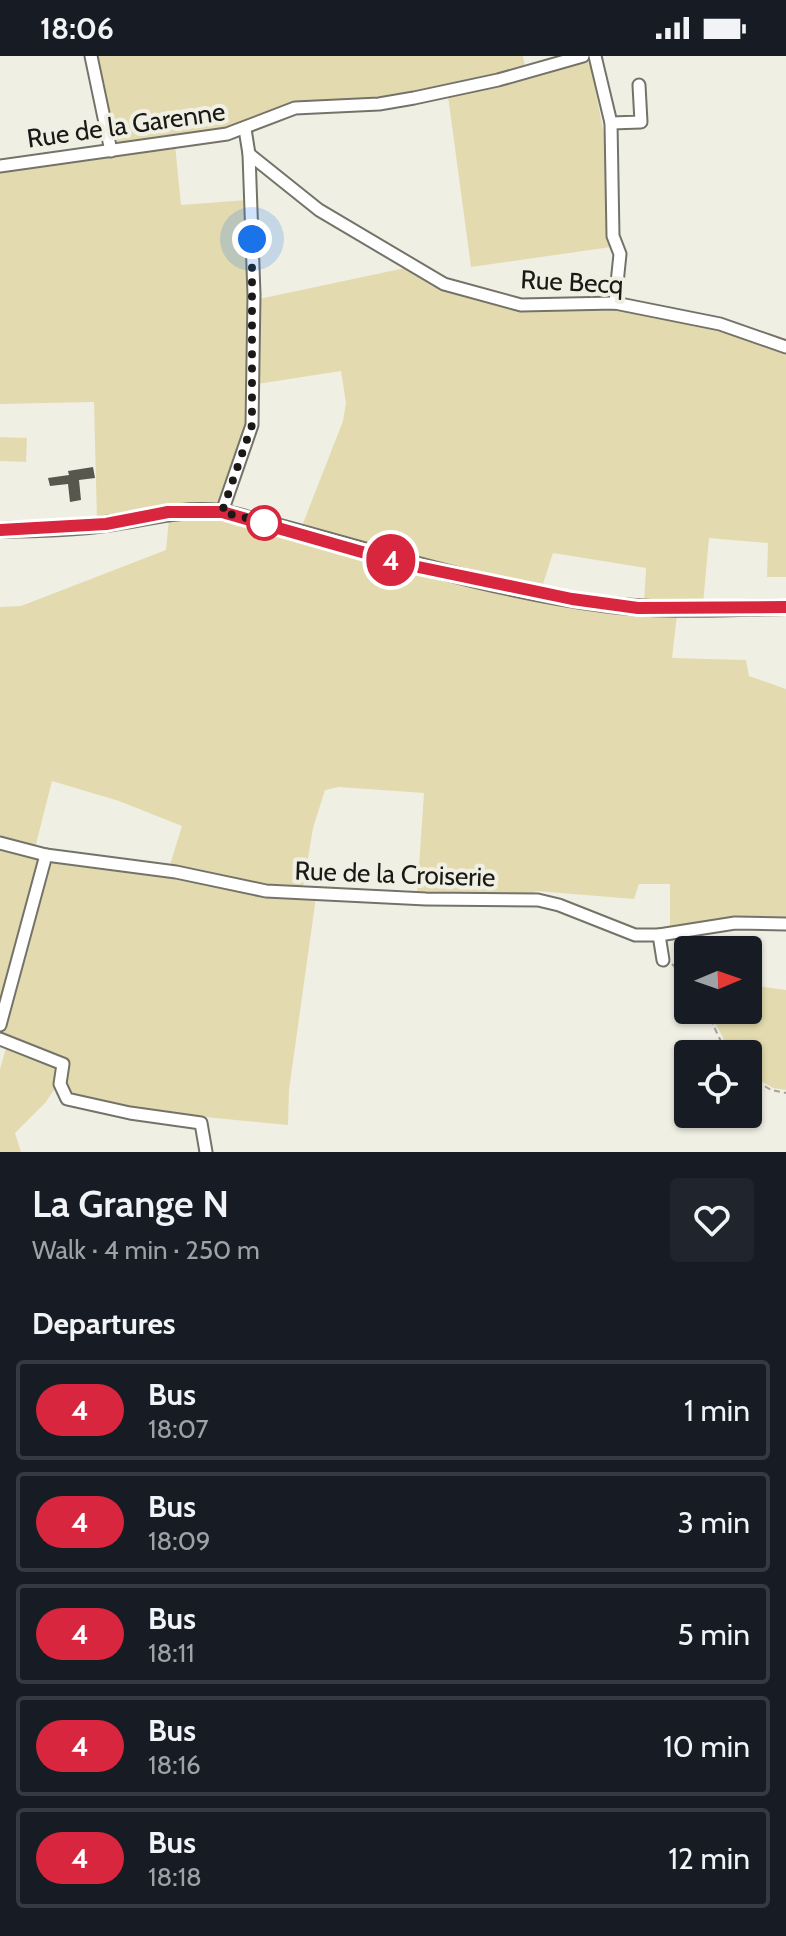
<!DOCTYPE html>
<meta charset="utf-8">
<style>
body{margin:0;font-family:Cabin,sans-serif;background:#20242c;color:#f1f3f6;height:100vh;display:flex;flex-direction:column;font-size:30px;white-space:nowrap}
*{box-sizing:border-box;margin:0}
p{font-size:26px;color:#9ea1a6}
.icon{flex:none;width:44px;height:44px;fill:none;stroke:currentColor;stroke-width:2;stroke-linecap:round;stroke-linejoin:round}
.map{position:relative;height:1096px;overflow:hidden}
.drawer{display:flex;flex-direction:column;background:#171b24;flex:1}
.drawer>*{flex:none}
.badge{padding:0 16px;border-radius:26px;font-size:28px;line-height:52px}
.needle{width:52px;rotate:88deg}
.buttons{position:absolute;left:674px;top:880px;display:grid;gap:16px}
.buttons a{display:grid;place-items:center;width:88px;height:88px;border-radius:8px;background:#171b24;box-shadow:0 2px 6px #0004;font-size:40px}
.you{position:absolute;width:40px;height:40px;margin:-20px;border:6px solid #fff;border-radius:50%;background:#1a73e8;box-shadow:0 0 0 12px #1a73e833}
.map>.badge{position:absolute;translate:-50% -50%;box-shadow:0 0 0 4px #fff}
h2{padding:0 32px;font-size:30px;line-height:72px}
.round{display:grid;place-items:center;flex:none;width:84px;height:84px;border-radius:8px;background:#20242c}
.head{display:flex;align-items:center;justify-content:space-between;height:136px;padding:0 32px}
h1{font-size:38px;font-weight:600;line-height:60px}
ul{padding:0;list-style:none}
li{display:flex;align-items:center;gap:24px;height:100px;margin:0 16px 12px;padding:0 16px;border:4px solid #363941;border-radius:8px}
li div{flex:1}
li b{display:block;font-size:30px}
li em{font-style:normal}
li .badge{min-width:88px;font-weight:700;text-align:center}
.status{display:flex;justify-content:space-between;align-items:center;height:56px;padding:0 40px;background:#171b24;direction:ltr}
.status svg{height:22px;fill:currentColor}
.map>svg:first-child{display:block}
.green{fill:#e3dbaf}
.building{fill:#58574d}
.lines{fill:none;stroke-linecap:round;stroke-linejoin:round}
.minor-casing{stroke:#747369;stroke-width:15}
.major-casing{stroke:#747369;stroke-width:18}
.path{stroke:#a4a39a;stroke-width:2;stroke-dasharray:6 4;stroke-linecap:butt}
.minor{stroke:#fff;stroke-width:11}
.major{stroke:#fff;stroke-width:14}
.line-casing{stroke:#fff;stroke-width:18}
.line{stroke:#d7263d;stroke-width:12}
.walk{stroke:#1a1915;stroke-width:8;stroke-dasharray:0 14.4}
.stop-dot{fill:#fff;stroke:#d7263d;stroke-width:4}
.labels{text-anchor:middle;stroke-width:8;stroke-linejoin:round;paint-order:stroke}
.street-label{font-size:26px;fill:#1a1915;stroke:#f0efe4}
</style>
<div class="status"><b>18:06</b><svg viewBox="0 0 49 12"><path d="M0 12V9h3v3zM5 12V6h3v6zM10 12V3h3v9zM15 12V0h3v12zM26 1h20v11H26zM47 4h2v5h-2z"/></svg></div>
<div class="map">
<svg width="786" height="1096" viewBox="0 0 786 1096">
<rect width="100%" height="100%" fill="#f0efe4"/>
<g class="green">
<path d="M95,0H523L525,11L378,46L298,45L233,73L115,91Z"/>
<path d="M590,6L605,84V153L611,191L471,211L448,40Z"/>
<path d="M175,89L181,149L247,144L251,245L248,367L220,450L177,447L97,465L94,346L0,348V114Z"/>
<path d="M405,212L432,230L518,254L618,253L677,263L786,295V521H767L768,487L709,482L703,548L644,547L646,512L553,497L541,534L407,501L302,470L343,365L346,347L341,315L257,328L259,243Z"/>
<path d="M0,381L27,382L26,406L0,405Z"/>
<path d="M189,461C263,466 330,495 401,512C492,534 585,545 677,559L672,602L746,604L749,620L786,633V864H751L733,861L719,867L670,874V828H639L634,843L536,835L531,839H417L424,737L339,731L325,734L313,772L303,832H266L169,812L182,770L119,745L52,725L35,792L0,782V551L21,550L166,494L169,463Z"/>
<path d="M0,791L41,801L0,953Z"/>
<path d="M49,804L316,841L289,1034L288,1069L134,1054L71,1040L64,1030L69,1005L6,982L2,976Z"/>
<path d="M748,929L786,934V1034L773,1032L748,1018V998H731L715,966L719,954H748Z"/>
<path d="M7,989L57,1011L56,1031L45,1047L15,1077L21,1096H0V1013Z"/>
</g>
<path class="building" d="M93,411L95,422L79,424L81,444L70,446L68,428L50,430L48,422L69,419L68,415Z"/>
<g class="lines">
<defs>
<g id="minor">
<path d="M91,0L111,95"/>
<path d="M595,0L611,67L613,180L620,198L615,247"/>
<path d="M611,67L641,66L639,29"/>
<path d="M249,98L319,154L444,228L521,249L615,247L720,268L786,291"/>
<path d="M0,110L227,78L295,52L379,48L414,42L498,24L583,0"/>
<path d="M222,456L252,369L254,239L249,98L245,73"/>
<path d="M0,787L46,799L176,816L266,835L426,843L538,844L559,849L635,879H659L735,867L786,868"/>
<path d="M659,879L663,904"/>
<path d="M0,969L46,799"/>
<path d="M0,983L63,1008L60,1028L67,1043L130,1057L201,1067L206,1096"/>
</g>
<path id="major" d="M0,474C35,473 71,473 105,468C150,462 175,452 222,456C349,487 472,531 603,548C663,556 725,552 786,551"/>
</defs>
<use href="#minor" class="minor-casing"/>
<use href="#major" class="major-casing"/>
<g class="path">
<path d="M672,908L688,924"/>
<path d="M706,954L727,998"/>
<path d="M748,1020L771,1034L786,1037"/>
</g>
<use href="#minor" class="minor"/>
<use href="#major" class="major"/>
</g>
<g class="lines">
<defs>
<path id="line" d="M0,474L106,468L168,456H222L404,508L572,543L638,552L786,551"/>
</defs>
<use href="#line" class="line-casing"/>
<use href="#line" class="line"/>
<path class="walk" d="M252,183V369L222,456L275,469L264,467"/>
</g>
<circle class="stop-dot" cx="264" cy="467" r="16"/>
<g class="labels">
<g class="street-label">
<text transform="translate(126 69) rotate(-8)" y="9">Rue de la Garenne</text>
<text transform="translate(572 226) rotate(3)" y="9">Rue Becq</text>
<text transform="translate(395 818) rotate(2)" y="9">Rue de la Croiserie</text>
</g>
</g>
</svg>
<div class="buttons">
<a><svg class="needle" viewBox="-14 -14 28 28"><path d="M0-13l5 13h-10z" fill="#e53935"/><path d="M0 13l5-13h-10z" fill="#9ea1a6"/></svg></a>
<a><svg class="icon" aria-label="locate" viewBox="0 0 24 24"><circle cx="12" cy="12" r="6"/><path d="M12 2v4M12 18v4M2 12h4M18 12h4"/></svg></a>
</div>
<div class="you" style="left:252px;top:183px"></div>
<b class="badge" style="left:391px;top:504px;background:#d7263d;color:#fff">4</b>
</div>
<section class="drawer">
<div class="head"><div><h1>La Grange N</h1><p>Walk · 4 min · 250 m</p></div><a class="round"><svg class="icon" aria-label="heart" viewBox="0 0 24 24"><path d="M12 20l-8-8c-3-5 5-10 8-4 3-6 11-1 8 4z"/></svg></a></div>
<h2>Departures</h2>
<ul>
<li><span class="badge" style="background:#d7263d;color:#fff">4</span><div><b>Bus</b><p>18:07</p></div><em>1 min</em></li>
<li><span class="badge" style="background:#d7263d;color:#fff">4</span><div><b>Bus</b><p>18:09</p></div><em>3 min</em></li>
<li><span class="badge" style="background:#d7263d;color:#fff">4</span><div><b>Bus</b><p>18:11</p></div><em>5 min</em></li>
<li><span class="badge" style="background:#d7263d;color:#fff">4</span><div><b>Bus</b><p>18:16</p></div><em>10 min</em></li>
<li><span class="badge" style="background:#d7263d;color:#fff">4</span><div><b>Bus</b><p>18:18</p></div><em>12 min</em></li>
</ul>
</section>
